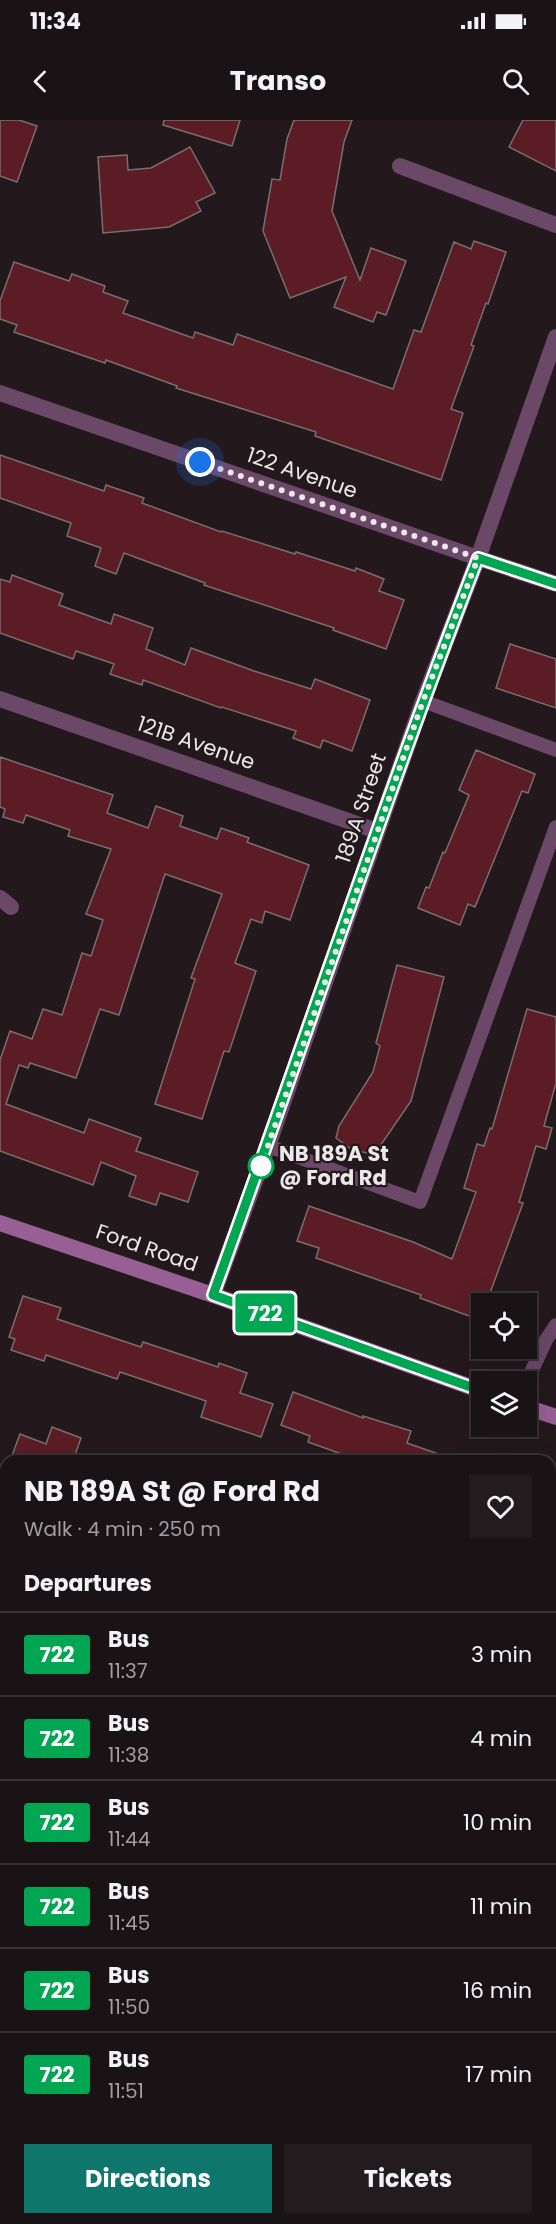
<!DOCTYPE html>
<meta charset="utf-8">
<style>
body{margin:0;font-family:Poppins,sans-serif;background:#231c1f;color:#f1f3f6;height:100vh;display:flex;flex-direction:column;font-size:22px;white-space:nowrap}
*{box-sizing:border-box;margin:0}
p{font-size:20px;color:#9f9ea1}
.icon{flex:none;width:33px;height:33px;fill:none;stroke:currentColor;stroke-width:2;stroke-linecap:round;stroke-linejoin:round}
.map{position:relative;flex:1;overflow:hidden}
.drawer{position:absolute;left:0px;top:1335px;width:556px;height:770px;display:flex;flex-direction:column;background:#1a1316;border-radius:18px 18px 0 0;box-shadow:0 6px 24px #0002,0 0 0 2px #383235}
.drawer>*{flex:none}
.badge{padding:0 12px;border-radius:4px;font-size:21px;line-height:39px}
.fabs{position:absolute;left:471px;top:1173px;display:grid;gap:12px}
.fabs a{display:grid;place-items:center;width:66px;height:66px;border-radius:0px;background:#1a1316;box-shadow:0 6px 24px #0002,0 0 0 2px #383235;font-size:30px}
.you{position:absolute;width:30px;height:30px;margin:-15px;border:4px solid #fff;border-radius:50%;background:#1a73e8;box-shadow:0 0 0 9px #1a73e833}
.map>.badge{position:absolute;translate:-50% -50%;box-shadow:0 0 0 3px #fff}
h2{padding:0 24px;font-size:22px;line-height:54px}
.round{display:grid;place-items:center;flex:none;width:63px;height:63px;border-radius:0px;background:#231c1f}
.summary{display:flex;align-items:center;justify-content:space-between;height:102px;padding:0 24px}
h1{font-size:28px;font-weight:700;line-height:45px}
.cta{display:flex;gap:12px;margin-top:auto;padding:12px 24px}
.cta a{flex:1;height:69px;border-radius:0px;background:#0f766e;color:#fff;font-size:24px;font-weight:700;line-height:69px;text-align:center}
.cta a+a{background:#231c1f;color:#f1f3f6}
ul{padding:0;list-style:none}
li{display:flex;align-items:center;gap:18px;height:84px;padding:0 24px;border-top:2px solid #383235}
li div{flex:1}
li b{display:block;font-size:22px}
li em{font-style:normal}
li .badge{min-width:66px;font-weight:700;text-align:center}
.status{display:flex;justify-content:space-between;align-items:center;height:42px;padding:0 30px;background:#1a1316;direction:ltr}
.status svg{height:16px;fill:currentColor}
header{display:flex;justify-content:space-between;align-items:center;height:78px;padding:0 24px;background:#1a1316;font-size:27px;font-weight:700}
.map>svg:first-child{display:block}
.building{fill:#5c1c25;stroke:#7a6d6d;stroke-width:1.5}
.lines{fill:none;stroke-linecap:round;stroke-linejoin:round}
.service{stroke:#6b4768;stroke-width:14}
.minor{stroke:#6b4768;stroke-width:16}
.tertiary{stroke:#6b4768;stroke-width:16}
.secondary{stroke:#985f94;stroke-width:16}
.line-casing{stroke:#fff;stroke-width:14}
.line{stroke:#00a651;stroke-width:9}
.walk{stroke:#eee7ea;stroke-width:6;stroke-dasharray:0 10.8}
.stop-dot{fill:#fff;stroke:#00a651;stroke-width:3}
.labels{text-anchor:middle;stroke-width:4.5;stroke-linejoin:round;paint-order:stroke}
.street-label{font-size:21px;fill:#eee7ea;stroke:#23191d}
.stop-label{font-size:21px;font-weight:bold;fill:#eee7ea;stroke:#23191d;text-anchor:start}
</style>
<div class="status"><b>11:34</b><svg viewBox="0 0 49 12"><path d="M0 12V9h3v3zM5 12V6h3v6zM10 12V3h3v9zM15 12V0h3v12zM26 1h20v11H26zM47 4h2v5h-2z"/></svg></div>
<header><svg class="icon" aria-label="back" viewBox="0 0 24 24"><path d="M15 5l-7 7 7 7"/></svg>Transo<svg class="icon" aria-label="search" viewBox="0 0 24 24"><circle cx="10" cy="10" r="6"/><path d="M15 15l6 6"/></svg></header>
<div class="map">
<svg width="556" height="2104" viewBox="0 0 556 2104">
<rect width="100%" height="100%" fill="#23191d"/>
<g class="building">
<path d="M0,0H19L37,6L17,62L0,56Z"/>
<path d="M164,0H240L232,26L163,5Z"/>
<path d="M294,0H352L344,22L332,91L360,160L371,128L406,141L386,195L377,192L373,202L334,187L346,157L290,178L263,111L272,59L280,60L287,19Z"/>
<path d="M523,0H556V51L509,27Z"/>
<path d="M190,27L215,73L196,82L201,91L169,107L103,113L98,37L127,35L128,50L151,48Z"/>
<path d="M474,121L506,132L488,184L486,183L471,225L474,226L451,289L463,293L441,360L315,316L316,312L176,268L177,266L106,240L105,243L14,212L17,205L0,199V181L14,142L69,161L72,154L105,166L103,172L128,181L123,193L193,218L195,212L233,225L237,214L393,269L414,210L421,212L454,122L471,129Z"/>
<path d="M0,335L104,371L106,365L144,378L142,383L221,412L222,411L295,434L296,432L355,451L356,448L384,459L379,471L404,480L386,529L333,510L334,508L204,465L205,463L124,433L116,454L95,446L101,428L67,416L71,403L0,378Z"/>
<path d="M12,455L63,474L59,485L111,504L114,494L153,508L146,529L185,545L191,528L254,551L311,569L315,559L370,580L352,631L323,620L320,628L293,618L296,611L222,587L221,588L143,560L142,565L110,554L114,544L76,531L73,539L0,513V459L10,462Z"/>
<path d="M510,524L556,539V588L496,568Z"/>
<path d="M476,630L535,654L528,673L522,671L475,787L468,784L460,805L418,788L426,767L429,768L443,732L445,733L469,675L459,670Z"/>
<path d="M0,637L113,675L107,693L148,708L156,686L183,696L180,706L217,719L221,708L249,718L247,722L309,745L290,800L265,791L262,803L251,799L235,843L256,851L229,932L224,931L202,999L155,984L195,859L191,858L222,774L165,754L119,895L100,889L76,958L30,943L28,948L19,945L6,984L84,1013L89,999L141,1018L136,1031L198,1052L188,1082L160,1073L156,1085L129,1076L136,1056L101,1042L93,1065L0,1031V940L10,911L32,919L43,889L62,895L82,833L91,836L103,800L86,794L111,729L68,716L70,710L26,695L23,703L3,697L5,689L0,687Z"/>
<path d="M397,845L444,857L411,981L374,1035L351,1029L336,1018L339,1006L373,952L380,926L376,923Z"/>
<path d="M527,889L556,897V963L544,1006L552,1008L546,1029L536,1026L519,1082L523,1083L486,1184H482L480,1200L420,1178L421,1175L316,1138L319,1128L297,1121L309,1086L413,1122L452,1139L476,1072L464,1068L477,1024L484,1026L490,1008L492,1009Z"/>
<path d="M23,1176L61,1188L57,1199L141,1227L143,1222L218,1247L219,1243L247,1253L240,1273L273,1284L261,1317L201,1297L206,1281L120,1252L117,1259L46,1235L44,1241L11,1230L15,1219L9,1217Z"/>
<path d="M293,1272L363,1298V1296L411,1311L407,1323L450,1338L449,1341H349L350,1337L308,1322L310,1316L281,1305Z"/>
<path d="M52,1307L81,1318L75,1335L86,1338V1341H10L20,1314L46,1324Z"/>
</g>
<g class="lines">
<g class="service">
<path d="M423,581L556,630"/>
<path d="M268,1026L420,1082L556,707"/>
<path d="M526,1263L546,1220L556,1205"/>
</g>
<g class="minor">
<path d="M400,46L556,105"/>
<path d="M0,273L478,438"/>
<path d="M0,579L377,711"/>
<path d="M0,778L11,787"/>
<path d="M0,1436L6,1438"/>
<path d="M0,1796L6,1798"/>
<path d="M550,1812L556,1796"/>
<path d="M447,2104L449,2098"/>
</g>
<g class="tertiary">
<path d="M478,438L556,464"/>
<path d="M213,1175L268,1026L423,581L478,438L556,217"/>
</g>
<g class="secondary">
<path d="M0,1103L213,1175L482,1271"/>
<path d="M526,1287L556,1297"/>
</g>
</g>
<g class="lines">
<defs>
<path id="line" d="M482,1271L213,1175C302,929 384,681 478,438L556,464"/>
</defs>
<use href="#line" class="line-casing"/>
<use href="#line" class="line"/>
<path class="walk" d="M200,342L478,438L423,581L261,1046"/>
</g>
<circle class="stop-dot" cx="261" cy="1046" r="12"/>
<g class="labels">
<g class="street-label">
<text transform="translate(302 353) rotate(19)" y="7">122 Avenue</text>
<text transform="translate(196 623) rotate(19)" y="7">121B Avenue</text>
<text transform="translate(361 688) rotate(-71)" y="7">189A Street</text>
<text transform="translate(147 1128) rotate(19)" y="7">Ford Road</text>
</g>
<g class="stop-label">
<text x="279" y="1041">NB 189A St<tspan x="279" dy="24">@ Ford Rd</tspan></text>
</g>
</g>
</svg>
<div class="fabs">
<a><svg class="icon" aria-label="locate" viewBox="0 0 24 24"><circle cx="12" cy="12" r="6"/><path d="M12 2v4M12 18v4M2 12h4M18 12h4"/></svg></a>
<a><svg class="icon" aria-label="layers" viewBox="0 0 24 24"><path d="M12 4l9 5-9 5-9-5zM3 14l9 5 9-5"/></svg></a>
</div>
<div class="you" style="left:200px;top:342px"></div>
<b class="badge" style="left:265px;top:1193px;background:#00a651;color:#fff">722</b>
<section class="drawer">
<div class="summary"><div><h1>NB 189A St @ Ford Rd</h1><p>Walk · 4 min · 250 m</p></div><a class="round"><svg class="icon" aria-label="heart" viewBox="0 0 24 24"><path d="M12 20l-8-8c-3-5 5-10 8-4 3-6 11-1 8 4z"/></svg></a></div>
<h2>Departures</h2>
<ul>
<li><span class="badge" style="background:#00a651;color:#fff">722</span><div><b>Bus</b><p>11:37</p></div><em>3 min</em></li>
<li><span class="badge" style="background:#00a651;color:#fff">722</span><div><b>Bus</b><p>11:38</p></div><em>4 min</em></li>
<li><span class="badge" style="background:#00a651;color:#fff">722</span><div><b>Bus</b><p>11:44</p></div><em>10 min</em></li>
<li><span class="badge" style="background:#00a651;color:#fff">722</span><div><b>Bus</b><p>11:45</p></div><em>11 min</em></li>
<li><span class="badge" style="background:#00a651;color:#fff">722</span><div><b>Bus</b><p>11:50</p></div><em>16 min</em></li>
<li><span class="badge" style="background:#00a651;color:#fff">722</span><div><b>Bus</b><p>11:51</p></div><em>17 min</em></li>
</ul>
<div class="cta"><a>Directions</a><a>Tickets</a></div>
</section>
</div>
